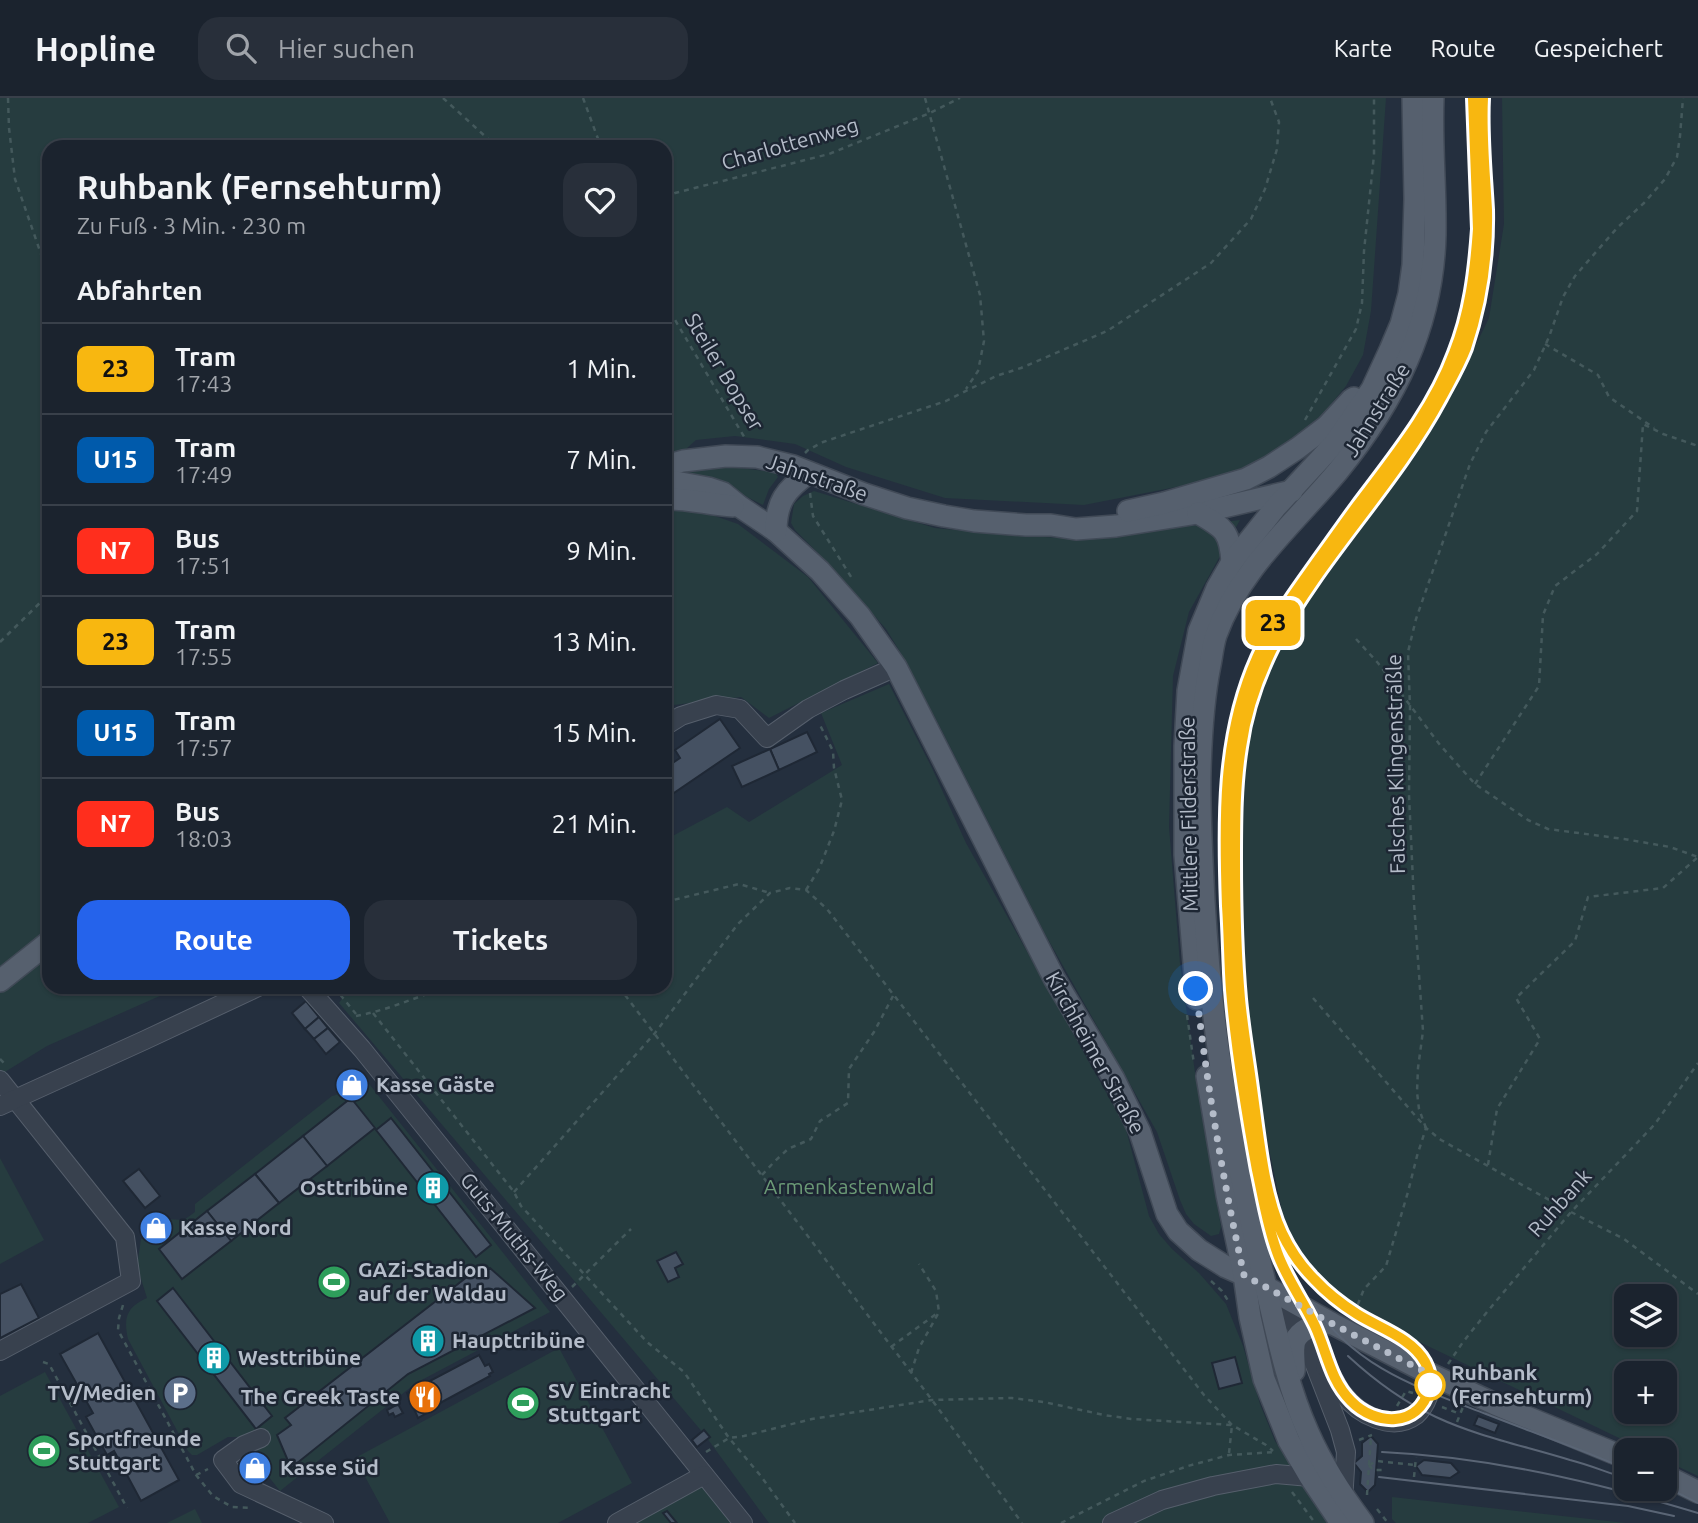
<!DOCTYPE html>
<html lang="de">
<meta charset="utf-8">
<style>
body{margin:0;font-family:Ubuntu,sans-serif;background:#282f3a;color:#f1f3f6;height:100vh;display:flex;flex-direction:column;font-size:26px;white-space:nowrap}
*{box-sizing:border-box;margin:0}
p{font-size:23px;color:#a0a4aa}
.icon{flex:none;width:38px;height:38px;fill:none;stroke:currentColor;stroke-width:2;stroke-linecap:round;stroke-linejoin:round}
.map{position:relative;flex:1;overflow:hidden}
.details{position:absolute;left:42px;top:42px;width:630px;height:854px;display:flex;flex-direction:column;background:#1b232e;border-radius:21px;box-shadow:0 2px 5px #0004,0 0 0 2px #39404a}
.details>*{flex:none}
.badge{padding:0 14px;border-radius:10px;font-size:24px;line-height:46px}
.buttons{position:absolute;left:1614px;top:1186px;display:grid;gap:14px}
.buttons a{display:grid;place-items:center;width:63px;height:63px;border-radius:14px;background:#1b232e;box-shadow:0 2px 5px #0004,0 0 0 2px #39404a;font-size:35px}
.you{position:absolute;width:35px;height:35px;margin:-18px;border:5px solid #fff;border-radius:50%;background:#1a73e8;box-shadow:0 0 0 10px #1a73e833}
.map>.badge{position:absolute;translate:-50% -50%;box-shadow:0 0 0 4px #fff}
h2{padding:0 35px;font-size:26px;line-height:63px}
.round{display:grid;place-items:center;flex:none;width:74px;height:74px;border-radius:21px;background:#282f3a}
.headline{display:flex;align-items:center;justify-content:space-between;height:119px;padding:0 35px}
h1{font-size:33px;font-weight:700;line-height:52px}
.button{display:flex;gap:14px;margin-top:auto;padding:14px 35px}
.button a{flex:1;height:80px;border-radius:21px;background:#2563eb;color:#fff;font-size:28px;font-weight:700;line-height:80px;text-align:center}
.button a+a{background:#282f3a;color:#f1f3f6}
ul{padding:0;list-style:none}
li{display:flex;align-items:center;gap:21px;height:91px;padding:0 35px;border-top:2px solid #39404a}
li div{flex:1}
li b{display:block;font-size:26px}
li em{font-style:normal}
li .badge{min-width:77px;font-weight:700;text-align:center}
header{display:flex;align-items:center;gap:42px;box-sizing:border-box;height:98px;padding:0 35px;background:#1b232e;border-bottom:2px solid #39404a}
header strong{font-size:33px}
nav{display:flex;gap:38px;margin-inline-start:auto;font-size:24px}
.search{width:490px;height:63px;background:#282f3a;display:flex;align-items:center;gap:18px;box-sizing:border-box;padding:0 24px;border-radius:21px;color:#a0a4aa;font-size:26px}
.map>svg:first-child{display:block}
.green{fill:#263c3f;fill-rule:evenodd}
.building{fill:#455162;stroke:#1f2835;stroke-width:2}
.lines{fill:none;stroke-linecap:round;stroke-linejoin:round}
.minor-casing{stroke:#565f6c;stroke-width:20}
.major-casing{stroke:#414a57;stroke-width:24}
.path{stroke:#44595c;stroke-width:2.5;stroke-dasharray:5 5;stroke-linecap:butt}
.minor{stroke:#38414e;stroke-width:18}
.major{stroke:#56606e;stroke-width:21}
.tram{stroke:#5a6575;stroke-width:2}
.line-casing{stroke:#fff;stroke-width:16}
.line{stroke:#f8b710;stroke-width:10}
.walk{stroke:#b4bcc9;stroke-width:7;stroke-dasharray:0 12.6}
.stop-dot{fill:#fff;stroke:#f8b710;stroke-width:3.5}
.labels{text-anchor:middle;stroke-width:5;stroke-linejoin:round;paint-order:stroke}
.street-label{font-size:21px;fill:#b4bcc9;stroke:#1d2633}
.poi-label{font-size:21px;font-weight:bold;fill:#b4bcc9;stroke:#1d2633;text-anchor:start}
.park-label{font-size:21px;fill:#6b9a76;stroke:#1d2633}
.stop-label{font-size:21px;font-weight:bold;fill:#b4bcc9;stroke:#1d2633;text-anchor:start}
</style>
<header>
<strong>Hopline</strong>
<div class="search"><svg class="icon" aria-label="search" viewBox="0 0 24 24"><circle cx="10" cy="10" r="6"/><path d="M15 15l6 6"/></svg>Hier suchen</div>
<nav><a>Karte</a><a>Route</a><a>Gespeichert</a></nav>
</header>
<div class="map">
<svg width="1698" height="1425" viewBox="0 0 1698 1425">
<rect width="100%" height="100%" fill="#242f3e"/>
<g class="green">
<path d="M0,0H1386L1371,213L1363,257L1346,288L1322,317L1248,375L1084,407L945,400L846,369L795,346L735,338L696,342L665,370V49H49V889H180L47,948L0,977Z"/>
<path d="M1502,0H1698V1378L1664,1362V1353H1646L1407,1238L1347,1205L1327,1186L1299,1151L1285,1127L1261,1013L1246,887L1241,789L1243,670L1249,624L1261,584L1285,539L1363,423L1411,358L1463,273L1489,220L1504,126ZM1626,1199H1664V1237H1626ZM1626,1276H1664V1314H1626Z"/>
<path d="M722,370H741L773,374L776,376L778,379L769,391L763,407L729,390L677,377L690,373Z"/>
<path d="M665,392L689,409L738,426L808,479L878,565L769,620L741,599L665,608Z"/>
<path d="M814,393L935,430L1009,437L1082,441L1240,422L1189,514L1173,578L1169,729L1180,865L1196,982L1221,1129L1219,1136L1211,1138L1194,1126L1186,1116L1180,1102L1157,1034L1045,836L940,629L899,552L886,531L824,461L795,432L791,425L794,406L803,398Z"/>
<path d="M889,586L932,670L966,745L1125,1028L1149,1118L1159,1136L1172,1151L1199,1175L1226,1206L1243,1248L1260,1306L1275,1343L1312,1399L1332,1425H769L704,1336L339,905L350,889H665V742L727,709L749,724L842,667L821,615Z"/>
<path d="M366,982L550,1214L416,1285L280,1393L237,1339H228L197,1357H192L188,1353L128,1241C123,1219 127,1209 147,1200L137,1168L141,1141L167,1121L184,1122L195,1114V1106L332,998C339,997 344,992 348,985Z"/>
<path d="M0,1060L44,1142L0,1166Z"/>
<path d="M559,1250L632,1385L558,1425H390L355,1360Z"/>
<path d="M45,1274L119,1409L88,1425H0V1298Z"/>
<path d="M693,1388L704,1390L732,1425H625Z"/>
<path d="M1392,1399L1626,1425H1396L1392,1421Z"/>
<path d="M195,1411L202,1425H167Z"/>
</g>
<g class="building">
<path d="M720,621L740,650L665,701V670L680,660L675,652Z"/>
<path d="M807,634L817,654L779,672L770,651Z"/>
<path d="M770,651L779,672L742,689L732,668Z"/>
<path d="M306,903L319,919L305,931L292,915Z"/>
<path d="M319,919L328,930L314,941L305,931Z"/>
<path d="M328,930L340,944L326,956L314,941Z"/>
<path d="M351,1000L375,1030L327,1068L303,1038Z"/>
<path d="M391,1020L491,1147L476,1159L376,1032Z"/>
<path d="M303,1038L327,1068L279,1105L255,1076Z"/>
<path d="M139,1071L160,1098L145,1110L123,1083Z"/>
<path d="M255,1076L279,1105L231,1143L207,1113Z"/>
<path d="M207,1113L231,1143L182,1181L159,1151Z"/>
<path d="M676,1154L683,1166L675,1170L679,1179L668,1184L657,1163Z"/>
<path d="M490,1170L535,1210L408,1276L291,1370L277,1337L291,1327L285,1320L476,1172L480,1178Z"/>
<path d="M21,1186L39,1220L0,1240V1196Z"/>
<path d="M173,1190L272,1318L256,1331L157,1203Z"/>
<path d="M98,1235L179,1382L141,1403L114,1353L107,1357L86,1319L93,1315L60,1256Z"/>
<path d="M479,1257L485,1268L489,1266L493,1274L489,1276L490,1278L429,1311L430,1313L418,1320L407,1295Z"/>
<path d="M1235,1259L1242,1285L1219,1291L1212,1265Z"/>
<path d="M398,1306L403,1315L395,1319L393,1315L389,1317L387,1312Z"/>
<path d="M1478,1318L1499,1326L1495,1335L1474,1327Z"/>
<path d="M704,1332L710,1339L697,1349L692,1342Z"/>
<path d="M1371,1338L1378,1346L1375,1387L1368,1394L1360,1386L1361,1374L1354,1365L1362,1358V1345Z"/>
<path d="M254,1360L265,1373L260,1377L250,1364Z"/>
<path d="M1424,1362L1451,1365L1459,1374L1450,1380L1422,1377L1416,1368Z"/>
<path d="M667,1413L677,1425H671L663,1415Z"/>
</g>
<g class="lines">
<defs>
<g id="minor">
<path d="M665,628L681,618L716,607L740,611L767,640L808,611L844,592L896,569"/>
<path d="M307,889L362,951L743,1425"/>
<path d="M0,982L125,1139L131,1183L0,1253"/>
<path d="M0,1008L145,942L258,889"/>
<path d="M1269,1193L1283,1214L1302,1234L1340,1332L1346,1354L1343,1404"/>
<path d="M1325,1269C1333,1276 1336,1288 1343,1296C1358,1316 1392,1335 1416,1317C1427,1307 1432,1292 1431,1277"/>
<path d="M261,1340L244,1347L223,1362L241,1386L324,1425"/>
<path d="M617,1425L704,1377"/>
<path d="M1112,1425L1162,1402L1213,1388L1276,1376L1310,1379"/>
</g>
<g id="major">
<path d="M665,368L683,363L726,358L757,359L793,368L864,396L907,410L944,418L974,423L1026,427H1051L1076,431L1116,428L1198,415L1292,393"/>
<path d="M665,382L708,390L723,395L739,408L776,433L820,473L860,518L896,569L1054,880L1114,981L1140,1034L1167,1116L1178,1133L1199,1152L1226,1169L1244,1177L1331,1225L1430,1276L1495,1306L1626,1360"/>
<path d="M665,401C688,400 710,407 733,408"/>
<path d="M1128,413L1164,405L1246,381L1269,369L1298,350L1327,328L1351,302L1354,300"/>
<path d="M1198,415C1224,430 1230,433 1232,464"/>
<path d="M776,433C776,404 786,391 809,375"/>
<path d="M0,883L49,844"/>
<path d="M1197,901L1185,757V648L1188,593L1199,533L1217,490L1232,464L1275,410L1335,345L1372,291L1390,252L1401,226L1409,196L1413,167L1415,101L1413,0"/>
<path d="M1207,978L1227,1097L1244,1177L1250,1219L1264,1281L1289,1343L1310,1379L1341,1425"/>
<path d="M1294,1273C1295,1264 1292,1252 1295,1243C1301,1229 1318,1226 1331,1225"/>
<path d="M1664,1377L1698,1394"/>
<path d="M1363,1425C1342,1397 1322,1366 1308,1334C1285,1283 1275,1226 1262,1172C1249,1115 1236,1058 1226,1000C1214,935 1208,869 1204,803C1202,760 1199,717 1200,673C1201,637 1203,602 1210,567C1212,557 1213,546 1216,537C1240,470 1294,426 1338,373C1395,303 1433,228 1435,137C1436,92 1431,46 1433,0"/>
</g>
</defs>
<use href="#minor" class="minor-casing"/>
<use href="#major" class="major-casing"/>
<g class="path">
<path d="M8,0L9,30L15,81L49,179"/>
<path d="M443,0L497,49"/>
<path d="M583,0L601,49"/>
<path d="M925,0L980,197L984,243L978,273L966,291"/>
<path d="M665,99L675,95L829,56L930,15L960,0"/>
<path d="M665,205L746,342"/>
<path d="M1545,246L1598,277L1609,299L1654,330"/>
<path d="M1305,322L1356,231L1362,205L1364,153L1374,57V0"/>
<path d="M805,355L808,352L823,344L946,303L996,278L1021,270L1107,233L1211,165L1251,121L1265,91L1277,51L1279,24L1270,0"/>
<path d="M810,395L813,418L853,482"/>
<path d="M1356,541L1378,565L1440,647L1475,686L1528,722L1548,731L1624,741L1670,749L1698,759"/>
<path d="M0,544L49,496"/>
<path d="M1475,686L1539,588L1543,517L1555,488L1597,456L1637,413L1643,326L1663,336L1698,348"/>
<path d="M806,792L819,771L834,733L842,702L834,670L833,653L819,625"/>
<path d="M665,804L739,786L770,795"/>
<path d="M334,889L356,916"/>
<path d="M619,889L932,1302L1022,1425"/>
<path d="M1313,900L1426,1030L1441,1042L1571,1114L1624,1141L1698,1196"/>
<path d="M373,915L514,1094L521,1108L647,1244L684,1274L729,1340L760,1377L795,1425"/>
<path d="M1187,917L1194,966"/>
<path d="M356,918C384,913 409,902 436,893L442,889"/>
<path d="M0,961L5,966"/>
<path d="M1426,1030L1419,1011L1417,994L1418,970L1423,933L1414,805L1409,697L1410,609L1408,554L1416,521L1470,366L1486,334L1534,272L1549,239L1563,199L1575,178L1617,130L1644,105L1665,81L1677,59L1680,38L1683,0"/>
<path d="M1488,1067L1497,1011L1540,941L1516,900L1575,843L1588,799L1663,790L1698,759"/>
<path d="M762,1077L774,1064L788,1051L811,1041L820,1023L848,1005L849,971L874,934L893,898"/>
<path d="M514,1094L655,935L738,826L770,795L790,790L806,792L827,811L1204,1297L1232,1327L1266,1347L1273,1353"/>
<path d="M1211,1183L1222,1193L1229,1204"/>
<path d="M572,1189L631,1131"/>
<path d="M123,1207L119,1220L118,1232L196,1377L213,1398L232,1409L252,1410"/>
<path d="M1354,1216L1364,1191L1386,1168L1408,1094L1417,1058L1426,1030"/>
<path d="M891,1249L936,1216"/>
<path d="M43,1264L49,1266L127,1410"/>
<path d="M1448,1266L1463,1244L1487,1214L1571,1114L1655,1026L1698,965"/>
<path d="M911,1275L919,1250L939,1214L936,1193L919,1166"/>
<path d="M1397,1308L1406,1293L1413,1295"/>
<path d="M1442,1309L1460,1316"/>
<path d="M1457,1324L1463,1309"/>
<path d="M1359,1342L1372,1337"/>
<path d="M706,1354L729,1340L744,1338L812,1321L932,1302L1012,1300L1044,1304L1104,1317L1131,1321L1232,1327"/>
<path d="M1229,1355L1232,1327"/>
<path d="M1369,1367L1377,1363L1415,1367"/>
<path d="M1369,1367L1373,1372H1384"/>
<path d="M196,1377L208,1371"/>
<path d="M1414,1379L1416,1359"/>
<path d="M1292,1394L1315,1425"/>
<path d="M1367,1397L1371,1338"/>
<path d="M1377,1411L1388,1425"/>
<path d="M1061,1425L1144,1383L1188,1368L1229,1357L1274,1354"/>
</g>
<use href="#minor" class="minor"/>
<use href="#major" class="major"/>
<g class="tram">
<path d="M1256,589C1267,554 1288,524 1307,494"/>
<path d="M1273,1111C1286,1145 1303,1173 1331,1197C1345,1210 1362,1219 1378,1228C1404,1243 1443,1262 1426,1300C1420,1312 1409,1321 1395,1321C1360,1323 1337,1291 1327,1262C1322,1249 1320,1236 1313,1224C1303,1205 1290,1187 1282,1167C1268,1132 1262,1095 1255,1058C1244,1003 1235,945 1231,890C1229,863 1229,836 1228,809C1225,752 1223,695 1233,639C1240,601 1253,559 1273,525C1285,505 1301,486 1315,466C1361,402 1418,337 1450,265C1469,224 1475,177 1477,131L1473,0"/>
<path d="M1313,1205C1353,1269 1419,1290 1486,1316C1532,1334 1580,1351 1626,1371"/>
<path d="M1348,1258C1374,1282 1404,1304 1436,1319C1479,1339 1525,1348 1570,1362C1586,1366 1601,1372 1616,1377"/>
<path d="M1382,1354C1490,1359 1595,1384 1698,1415"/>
<path d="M1379,1379L1628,1408L1674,1418"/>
<path d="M1664,1388L1698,1405"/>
</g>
</g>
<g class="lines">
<defs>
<path id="line" d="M1473,0L1478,131C1475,174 1470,215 1454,255C1433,312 1393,360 1357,408C1343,427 1330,446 1316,465C1294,496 1273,524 1257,560C1222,638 1224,724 1227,808C1229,836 1229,864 1231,892C1236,952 1246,1012 1257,1072C1263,1099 1267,1127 1277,1154C1286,1180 1303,1202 1315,1228C1327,1254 1330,1282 1351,1303C1375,1328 1419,1330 1429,1291C1431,1280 1430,1274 1425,1264C1412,1240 1379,1230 1357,1216C1341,1206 1327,1195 1314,1181C1301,1168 1290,1152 1282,1135C1264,1096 1259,1041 1253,998C1249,966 1243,933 1240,901C1236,855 1235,807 1235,761C1235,723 1235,686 1241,649C1246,612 1259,576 1276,543C1322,457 1395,386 1441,300C1450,283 1459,268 1466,250C1481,205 1488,159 1487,112C1485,75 1481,37 1483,0"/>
</defs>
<use href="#line" class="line-casing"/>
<use href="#line" class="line"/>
<path class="walk" d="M1196,891C1207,987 1223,1083 1244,1177L1331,1225L1431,1277L1432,1285L1430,1287"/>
</g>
<defs>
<symbol id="shop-disc" viewBox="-11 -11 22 22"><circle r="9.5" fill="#3f7fe0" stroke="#1d2633"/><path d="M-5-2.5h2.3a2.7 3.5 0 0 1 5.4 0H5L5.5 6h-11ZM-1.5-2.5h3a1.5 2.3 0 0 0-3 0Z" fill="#fff"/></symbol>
<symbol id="building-disc" viewBox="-11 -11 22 22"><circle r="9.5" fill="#0f9aa8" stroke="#1d2633"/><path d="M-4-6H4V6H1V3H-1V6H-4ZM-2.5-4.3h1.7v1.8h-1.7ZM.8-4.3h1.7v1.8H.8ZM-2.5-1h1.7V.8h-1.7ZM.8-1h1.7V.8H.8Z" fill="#fff"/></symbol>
<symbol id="stadium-disc" viewBox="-11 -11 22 22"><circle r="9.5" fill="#2e9e5b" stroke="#1d2633"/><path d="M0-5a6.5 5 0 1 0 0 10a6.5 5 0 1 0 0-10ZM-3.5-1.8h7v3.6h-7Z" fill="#fff"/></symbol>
<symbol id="parking-disc" viewBox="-11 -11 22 22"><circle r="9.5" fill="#5c6f8a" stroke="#1d2633"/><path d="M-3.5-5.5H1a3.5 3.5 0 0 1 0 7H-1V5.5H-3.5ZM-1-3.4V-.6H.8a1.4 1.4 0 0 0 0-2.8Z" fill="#fff"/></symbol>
<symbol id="restaurant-disc" viewBox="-11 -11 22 22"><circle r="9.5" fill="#e8710a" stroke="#1d2633"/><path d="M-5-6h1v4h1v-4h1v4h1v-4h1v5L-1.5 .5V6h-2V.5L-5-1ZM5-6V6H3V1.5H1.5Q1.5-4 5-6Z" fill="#fff"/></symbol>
</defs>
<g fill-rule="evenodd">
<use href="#shop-disc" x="333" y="968" width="38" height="38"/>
<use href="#building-disc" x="414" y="1071" width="38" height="38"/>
<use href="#shop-disc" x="137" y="1111" width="38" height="38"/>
<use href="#stadium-disc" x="315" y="1165" width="38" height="38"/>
<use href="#building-disc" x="409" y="1224" width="38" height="38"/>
<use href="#building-disc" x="195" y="1241" width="38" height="38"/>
<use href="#parking-disc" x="161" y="1276" width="38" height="38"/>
<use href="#restaurant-disc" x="406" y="1280" width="38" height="38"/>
<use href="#stadium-disc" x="504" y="1286" width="38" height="38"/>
<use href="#stadium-disc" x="25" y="1334" width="38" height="38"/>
<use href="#shop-disc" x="236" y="1351" width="38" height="38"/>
</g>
<circle class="stop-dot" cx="1430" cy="1287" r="14"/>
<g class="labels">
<g class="street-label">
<text transform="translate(790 46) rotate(-16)" y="7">Charlottenweg</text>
<text transform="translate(724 274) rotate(59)" y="7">Steiler Bopser</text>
<text transform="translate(1377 312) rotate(-58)" y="7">Jahnstraße</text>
<text transform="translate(817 380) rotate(19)" y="7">Jahnstraße</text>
<text transform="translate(1396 666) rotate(-91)" y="7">Falsches Klingensträßle</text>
<text transform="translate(1189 716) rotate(-91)" y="7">Mittlere Filderstraße</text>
<text transform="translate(1095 955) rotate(61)" y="7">Kirchheimer Straße</text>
<text transform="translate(1560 1105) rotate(-48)" y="7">Ruhbank</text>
<text transform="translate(514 1139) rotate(51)" y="7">Guts-Muths-Weg</text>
</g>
<g class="poi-label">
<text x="376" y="994">Kasse Gäste</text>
<text x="408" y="1097" text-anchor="end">Osttribüne</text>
<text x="180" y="1137">Kasse Nord</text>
<text x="358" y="1179">GAZi-Stadion<tspan x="358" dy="24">auf der Waldau</tspan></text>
<text x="452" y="1250">Haupttribüne</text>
<text x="238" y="1267">Westtribüne</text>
<text x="548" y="1300">SV Eintracht<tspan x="548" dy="24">Stuttgart</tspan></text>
<text x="156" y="1302" text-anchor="end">TV/Medien</text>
<text x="400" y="1306" text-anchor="end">The Greek Taste</text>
<text x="68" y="1348">Sportfreunde<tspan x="68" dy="24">Stuttgart</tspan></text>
<text x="280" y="1377">Kasse Süd</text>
</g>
<g class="park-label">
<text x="849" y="1096">Armenkastenwald</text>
</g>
<g class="stop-label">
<text x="1451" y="1282">Ruhbank<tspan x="1451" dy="24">(Fernsehturm)</tspan></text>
</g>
</g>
</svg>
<div class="buttons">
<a><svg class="icon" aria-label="layers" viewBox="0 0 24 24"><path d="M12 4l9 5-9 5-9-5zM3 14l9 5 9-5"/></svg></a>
<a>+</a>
<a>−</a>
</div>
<div class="you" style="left:1196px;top:891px"></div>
<b class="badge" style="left:1273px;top:525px;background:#f8b710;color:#111">23</b>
<section class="details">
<div class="headline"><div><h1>Ruhbank (Fernsehturm)</h1><p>Zu Fuß · 3 Min. · 230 m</p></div><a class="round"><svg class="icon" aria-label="heart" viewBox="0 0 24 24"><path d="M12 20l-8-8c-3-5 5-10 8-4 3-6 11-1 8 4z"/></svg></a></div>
<h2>Abfahrten</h2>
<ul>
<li><span class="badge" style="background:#f8b710;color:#111">23</span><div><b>Tram</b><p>17:43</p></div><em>1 Min.</em></li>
<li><span class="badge" style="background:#005aab;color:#fff">U15</span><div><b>Tram</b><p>17:49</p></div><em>7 Min.</em></li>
<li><span class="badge" style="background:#ff2e1d;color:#fff">N7</span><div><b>Bus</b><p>17:51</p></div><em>9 Min.</em></li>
<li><span class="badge" style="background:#f8b710;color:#111">23</span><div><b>Tram</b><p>17:55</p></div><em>13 Min.</em></li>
<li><span class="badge" style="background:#005aab;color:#fff">U15</span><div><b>Tram</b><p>17:57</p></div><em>15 Min.</em></li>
<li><span class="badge" style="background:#ff2e1d;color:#fff">N7</span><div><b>Bus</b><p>18:03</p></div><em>21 Min.</em></li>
</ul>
<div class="button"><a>Route</a><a>Tickets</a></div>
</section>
</div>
